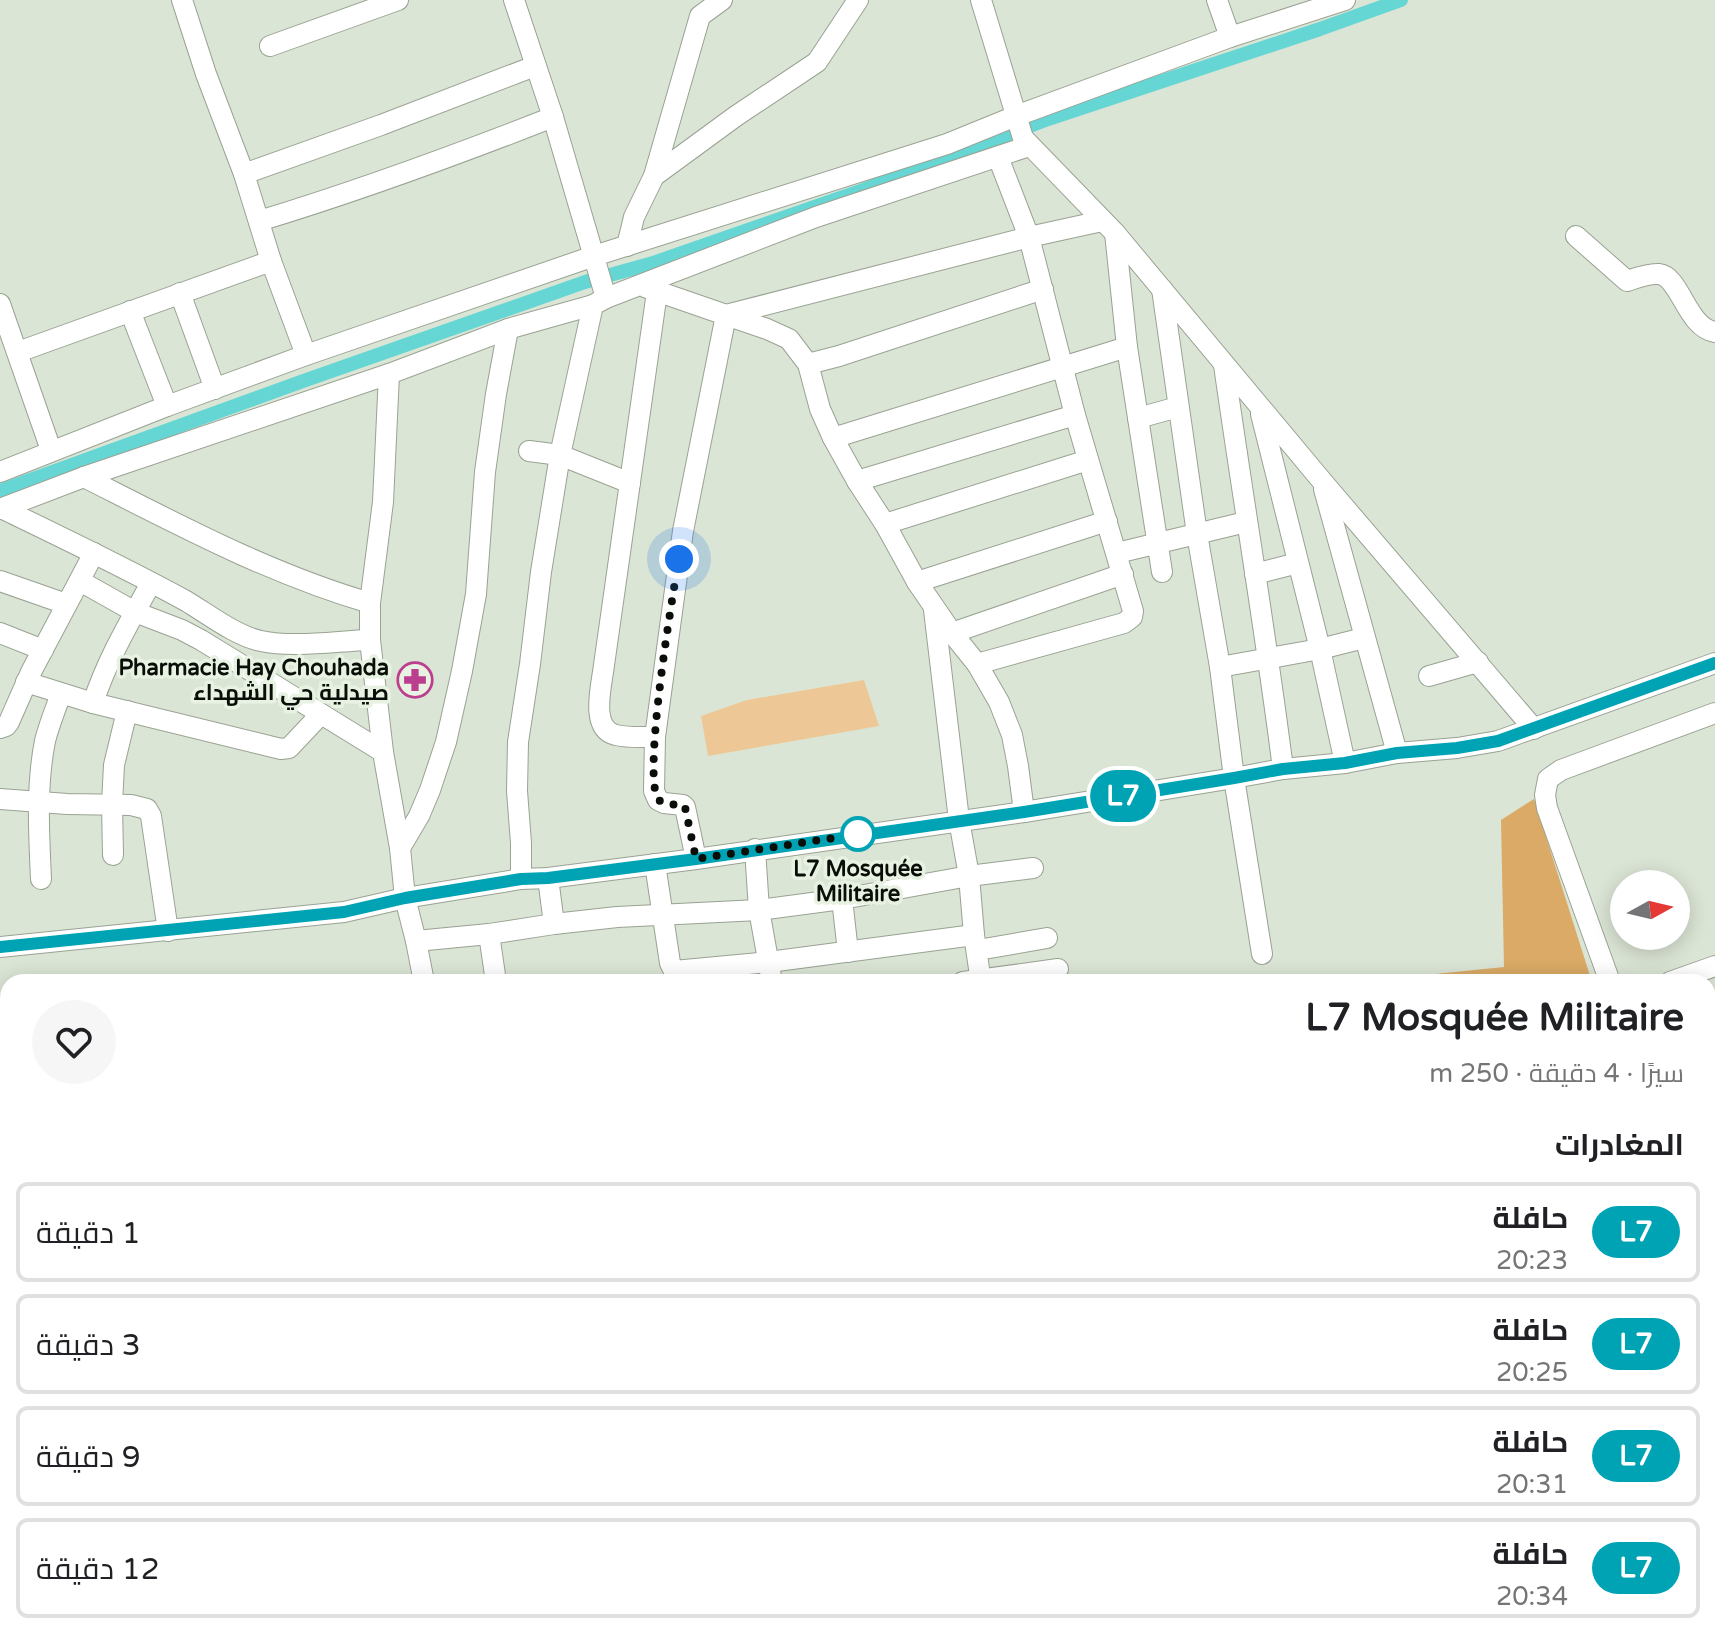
<!DOCTYPE html>
<html lang="ar">
<meta charset="utf-8">
<style>
body{margin:0;font-family:"Varela Round",Cairo,sans-serif;background:#f6f6f6;color:#202124;direction:rtl;height:100vh;display:flex;flex-direction:column;font-size:30px;white-space:nowrap}
*{box-sizing:border-box;margin:0}
p{font-size:26px;color:#757577}
.icon{flex:none;width:44px;height:44px;fill:none;stroke:currentColor;stroke-width:2;stroke-linecap:round;stroke-linejoin:round}
.map{position:relative;flex:1;overflow:hidden;direction:ltr}
.details{position:absolute;left:0px;top:974px;width:1716px;height:672px;display:flex;flex-direction:column;background:#fff;border-radius:24px 24px 0 0;box-shadow:0 4px 20px #0003;direction:rtl}
.details>*{flex:none}
.badge{padding:0 16px;border-radius:26px;font-size:28px;line-height:52px}
.needle{width:52px;rotate:82deg}
.controls{position:absolute;left:1610px;top:870px;display:grid;gap:16px}
.controls a{display:grid;place-items:center;width:80px;height:80px;border-radius:50%;background:#fff;box-shadow:0 4px 20px #0003;font-size:40px}
.you{position:absolute;width:40px;height:40px;margin:-20px;border:6px solid #fff;border-radius:50%;background:#1a73e8;box-shadow:0 0 0 12px #1a73e833}
.map>.badge{position:absolute;translate:-50% -50%;box-shadow:0 0 0 4px #fff}
h2{padding:0 32px;font-size:30px;line-height:72px}
.round{display:grid;place-items:center;flex:none;width:84px;height:84px;border-radius:42px;background:#f6f6f6}
.headline{display:flex;align-items:center;justify-content:space-between;height:136px;padding:0 32px}
h1{font-size:38px;font-weight:800;line-height:60px}
ul{padding:0;list-style:none}
li{display:flex;align-items:center;gap:24px;height:100px;margin:0 16px 12px;padding:0 16px;border:4px solid #e0e0e0;border-radius:12px}
li div{flex:1}
li b{display:block;font-size:30px}
li em{font-style:normal}
li .badge{min-width:88px;font-weight:700;text-align:center}
.map>svg:first-child{display:block}
.green{fill:#edc896}
.forest{fill:#daaa66}
.lines{fill:none;stroke-linecap:round;stroke-linejoin:round}
.canal{stroke:#66d6d4;stroke-width:14}
.minor-casing{stroke:#99a293;stroke-width:22}
.major-casing{stroke:#99a293;stroke-width:26}
.minor{stroke:#fff;stroke-width:20}
.major{stroke:#fff;stroke-width:24}
.line-casing{stroke:#fff;stroke-width:18}
.line{stroke:#00a3b4;stroke-width:12}
.walk{stroke:#0a0e09;stroke-width:8;stroke-dasharray:0 14.4}
.stop-dot{fill:#fff;stroke:#00a3b4;stroke-width:4}
.labels{text-anchor:middle;stroke-width:7;stroke-linejoin:round;paint-order:stroke}
.poi-label{font-size:22px;font-weight:bold;fill:#0a0e09;stroke:#e8f2e2;text-anchor:end}
.stop-label{font-size:22px;font-weight:bold;fill:#0a0e09;stroke:#e8f2e2}
</style>
<div class="map">
<svg width="1715" height="1646" viewBox="0 0 1715 1646">
<rect width="100%" height="100%" fill="#dbe5d5"/>
<path class="green" d="M864,680L879,726L708,756L701,716L747,700Z"/>
<g class="forest">
<path d="M1534,799L1592,982H1356L1504,967L1501,820Z"/>
<path d="M1708,1186L1715,1211V1418L1708,1421Z"/>
</g>
<g class="lines">
<path class="canal" d="M0,491L306,380L585,282L653,263L863,190L1048,119L1320,29L1401,0"/>
<defs>
<g id="minor">
<path d="M182,0L206,74L244,174L271,261L306,355"/>
<path d="M514,0L553,117L606,298"/>
<path d="M981,0L1023,138L1115,233L1322,481L1534,729"/>
<path d="M1217,0L1230,37"/>
<path d="M270,46L398,0"/>
<path d="M244,174L381,125L535,66"/>
<path d="M654,176L736,116L817,62L858,0"/>
<path d="M259,221C358,191 456,155 553,117"/>
<path d="M1115,233L1127,347L1162,572"/>
<path d="M1576,236L1627,281C1636,278 1649,273 1659,274C1680,276 1687,328 1715,332"/>
<path d="M627,246L634,217L654,176L700,16L722,0"/>
<path d="M645,287L726,315L1029,237L1102,221"/>
<path d="M1162,289L1197,534L1220,667L1234,778L1262,954"/>
<path d="M180,293L215,389"/>
<path d="M0,304L51,450"/>
<path d="M130,311L167,406"/>
<path d="M18,352L271,261"/>
<path d="M808,364L839,356L1043,289"/>
<path d="M1224,365C1243,500 1266,634 1283,769"/>
<path d="M389,374L383,502L370,603V640L383,752L400,848L405,898L416,941L424,982"/>
<path d="M1261,414L1320,649L1345,763"/>
<path d="M1138,418L1178,407"/>
<path d="M833,438L1127,347"/>
<path d="M529,451L560,455L630,483"/>
<path d="M0,472L167,406L306,355L594,256L947,144L1016,116L1230,37L1345,0"/>
<path d="M84,477C177,524 270,574 370,603"/>
<path d="M857,481L1075,415"/>
<path d="M1324,489L1397,753"/>
<path d="M1,508C63,538 126,568 186,601C208,614 236,636 261,641C294,648 336,641 370,640"/>
<path d="M0,509L84,477L389,374L508,329L593,305L606,298L816,217L1029,146"/>
<path d="M885,524L1088,460"/>
<path d="M1117,553L1246,522"/>
<path d="M1255,574L1298,563"/>
<path d="M0,581L66,604"/>
<path d="M80,581L135,612L182,630L201,640L383,752"/>
<path d="M917,582L1107,521"/>
<path d="M934,610L959,820L969,876L974,935L981,982"/>
<path d="M0,633L43,650"/>
<path d="M952,633L1123,574"/>
<path d="M977,664L1124,623L1132,617L1133,611L1075,415L1029,237L998,157"/>
<path d="M1220,667L1320,649L1364,638"/>
<path d="M1429,676L1478,662"/>
<path d="M26,682L93,703L281,749L289,748L321,714"/>
<path d="M93,703C107,660 129,623 151,583"/>
<path d="M0,728L6,726L9,722L31,672L94,553"/>
<path d="M655,737C642,737 627,738 616,735C589,729 602,684 604,665L657,292"/>
<path d="M0,799L67,804L131,805L147,809L151,816L168,931"/>
<path d="M400,848L419,816L430,790L446,742L462,671L476,594L485,472L496,394L508,329"/>
<path d="M755,849L759,910L772,982"/>
<path d="M113,855L112,804L114,765L127,711"/>
<path d="M696,859L685,807L683,805L664,803L658,800L654,791L655,737L683,531L726,315L767,329L789,339L808,364L820,409L833,438L857,481L885,524L917,582L952,633L977,664L999,702L1012,735L1018,766L1024,812"/>
<path d="M655,864L670,963L674,971L769,962L974,935"/>
<path d="M548,878L554,924"/>
<path d="M41,879C39,834 36,786 45,741C49,725 55,710 61,694"/>
<path d="M521,879V843L517,791L518,742L530,664L541,572L560,455L593,305"/>
<path d="M842,899L848,952"/>
<path d="M489,934L496,982"/>
<path d="M416,941L489,934L554,924L617,917L759,910L842,899L969,876L1033,868"/>
<path d="M0,947L344,912L405,898L521,879L548,878L696,859L1024,812L1234,778L1283,769L1345,763L1397,753L1457,748L1498,741L1715,663"/>
<path d="M978,950L1047,938"/>
<path d="M963,982L1058,969"/>
<path d="M1610,982L1547,808L1545,795L1548,779L1561,770L1715,713"/>
<path d="M1670,982L1715,966"/>
</g>
<g id="major">
<path d="M1708,1559L1715,1554"/>
<path d="M1708,1593L1715,1588"/>
<path d="M1579,1646L1591,1638"/>
<path d="M1633,1646L1644,1638"/>
</g>
</defs>
<use href="#minor" class="minor-casing"/>
<use href="#major" class="major-casing"/>
<use href="#minor" class="minor"/>
<use href="#major" class="major"/>
</g>
<g class="lines">
<defs>
<path id="line" d="M0,947L344,912L405,898L521,879L548,878L696,859L1024,812L1234,778L1283,769L1345,763L1397,753L1457,748L1498,741L1715,663"/>
</defs>
<use href="#line" class="line-casing"/>
<use href="#line" class="line"/>
<path class="walk" d="M679,559C673,592 641,782 659,800C664,806 676,804 683,805L685,807L696,859L866,833L858,834"/>
</g>
<defs>
<symbol id="pharmacy-ring" viewBox="-11 -11 22 22"><circle r="9.5" fill="#e8f2e2" stroke="#bb3f8e" stroke-width="1.5"/><path d="M-2-6h4v4h4v4h-4v4h-4v-4h-4v-4h4Z" fill="#bb3f8e"/></symbol>
</defs>
<g fill-rule="evenodd">
<use href="#pharmacy-ring" x="395" y="660" width="40" height="40"/>
</g>
<circle class="stop-dot" cx="858" cy="834" r="16"/>
<g class="labels">
<g class="poi-label">
<text x="389" y="675">Pharmacie Hay Chouhada<tspan x="389" dy="25">صيدلية حي الشهداء</tspan></text>
</g>
<g class="stop-label">
<text x="858" y="876">L7 Mosquée<tspan x="858" dy="25">Militaire</tspan></text>
</g>
</g>
</svg>
<div class="controls">
<a><svg class="needle" viewBox="-14 -14 28 28"><path d="M0-13l5 13h-10z" fill="#e53935"/><path d="M0 13l5-13h-10z" fill="#757577"/></svg></a>
</div>
<div class="you" style="left:679px;top:559px"></div>
<b class="badge" style="left:1123px;top:796px;background:#00a3b4;color:#fff">L7</b>
<section class="details">
<div class="headline"><div><h1>L7 Mosquée Militaire</h1><p>سيرًا · 4 دقيقة · 250 m</p></div><a class="round"><svg class="icon" aria-label="heart" viewBox="0 0 24 24"><path d="M12 20l-8-8c-3-5 5-10 8-4 3-6 11-1 8 4z"/></svg></a></div>
<h2>المغادرات</h2>
<ul>
<li><span class="badge" style="background:#00a3b4;color:#fff">L7</span><div><b>حافلة</b><p>20:23</p></div><em>1 دقيقة</em></li>
<li><span class="badge" style="background:#00a3b4;color:#fff">L7</span><div><b>حافلة</b><p>20:25</p></div><em>3 دقيقة</em></li>
<li><span class="badge" style="background:#00a3b4;color:#fff">L7</span><div><b>حافلة</b><p>20:31</p></div><em>9 دقيقة</em></li>
<li><span class="badge" style="background:#00a3b4;color:#fff">L7</span><div><b>حافلة</b><p>20:34</p></div><em>12 دقيقة</em></li>
</ul>
</section>
</div>
